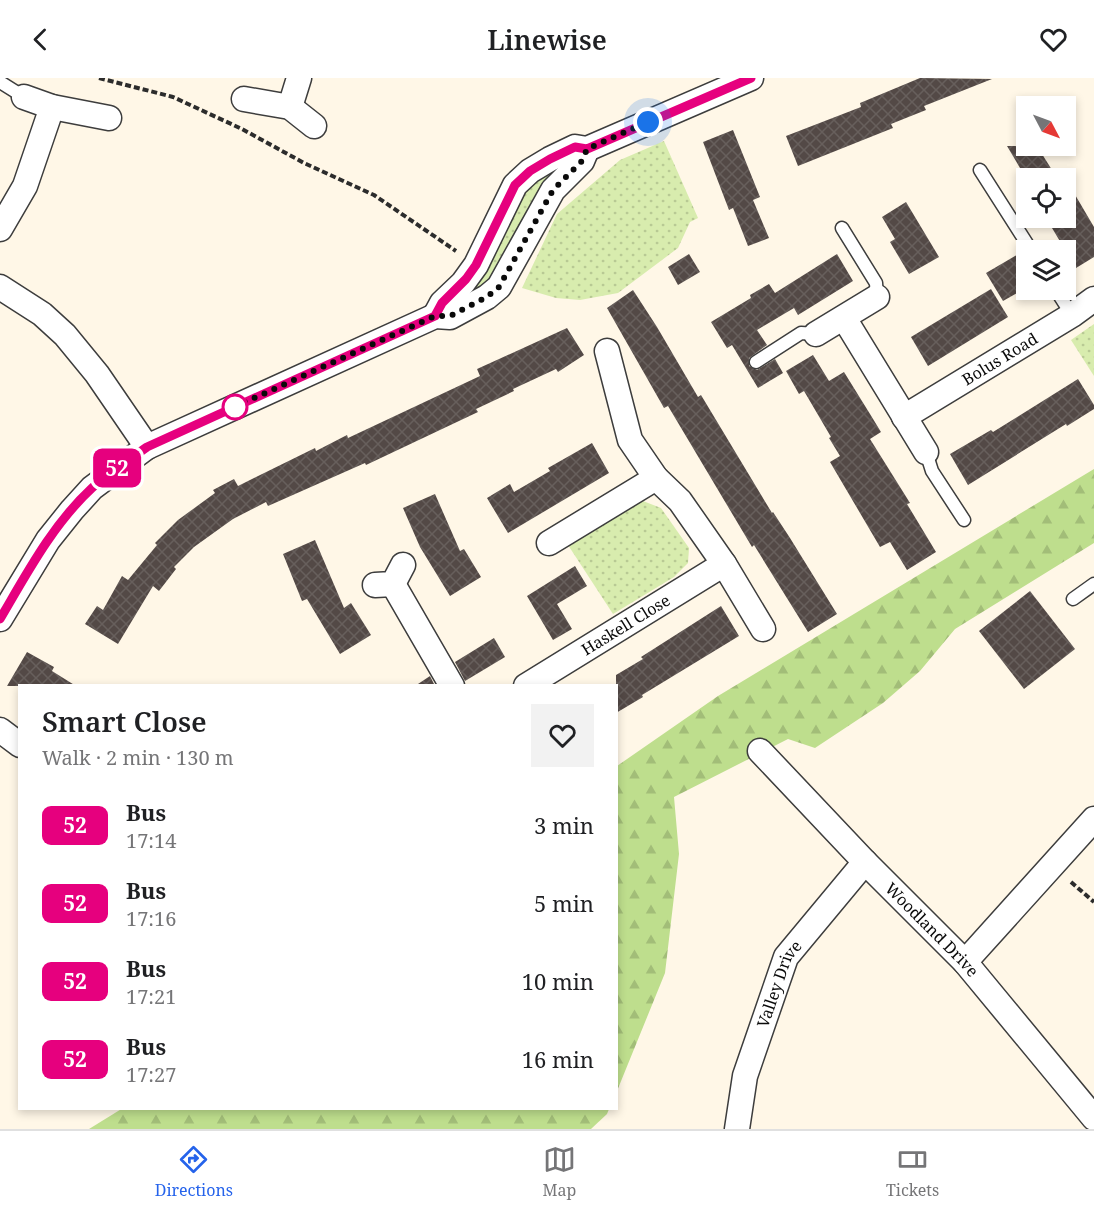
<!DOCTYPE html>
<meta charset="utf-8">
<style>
body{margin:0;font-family:"Noto Serif",serif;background:#f2f2f2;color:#202124;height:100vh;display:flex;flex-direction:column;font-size:22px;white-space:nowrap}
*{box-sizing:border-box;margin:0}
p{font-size:20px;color:#757577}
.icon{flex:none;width:33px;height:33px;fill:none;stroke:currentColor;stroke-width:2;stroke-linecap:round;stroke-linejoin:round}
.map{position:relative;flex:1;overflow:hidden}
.sheet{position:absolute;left:18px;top:606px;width:600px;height:426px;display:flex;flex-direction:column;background:#fff;border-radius:0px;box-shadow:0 3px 9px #0003}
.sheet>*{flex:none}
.badge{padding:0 12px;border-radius:9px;font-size:21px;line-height:39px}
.needle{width:39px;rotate:131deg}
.tools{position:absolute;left:1016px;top:18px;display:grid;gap:12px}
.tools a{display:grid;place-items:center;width:60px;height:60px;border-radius:0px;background:#fff;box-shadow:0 3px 9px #0003;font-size:30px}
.you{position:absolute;width:30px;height:30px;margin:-15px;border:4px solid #fff;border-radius:50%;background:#1a73e8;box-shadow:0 0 0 9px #1a73e833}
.map>.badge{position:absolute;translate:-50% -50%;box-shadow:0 0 0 3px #fff}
.round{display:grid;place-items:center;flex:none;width:63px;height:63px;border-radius:0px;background:#f2f2f2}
.summary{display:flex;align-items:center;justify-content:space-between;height:102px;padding:0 24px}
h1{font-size:28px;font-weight:600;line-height:45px}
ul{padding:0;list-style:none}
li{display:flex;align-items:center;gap:18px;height:78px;padding:0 24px}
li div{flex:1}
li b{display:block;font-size:22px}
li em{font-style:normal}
li .badge{min-width:66px;font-weight:700;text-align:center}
header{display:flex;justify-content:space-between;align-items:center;height:78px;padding:0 24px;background:#fff;font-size:27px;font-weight:600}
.dock{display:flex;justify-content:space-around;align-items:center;height:84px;border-top:2px solid #e0e0e0;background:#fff;font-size:16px;color:#757577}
.dock a{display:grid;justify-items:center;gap:3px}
.dock .current{color:#2563eb}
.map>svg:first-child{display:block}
.grass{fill:url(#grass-dots)}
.forest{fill:url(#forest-firs)}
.building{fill:url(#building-cross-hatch)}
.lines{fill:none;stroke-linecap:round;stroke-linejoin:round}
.service-casing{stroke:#3d3d3d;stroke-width:15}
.minor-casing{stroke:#3d3d3d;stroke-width:27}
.path{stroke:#2c2c2c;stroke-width:4;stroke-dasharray:6 3;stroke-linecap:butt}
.service{stroke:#fff;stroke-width:12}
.minor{stroke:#fff;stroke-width:24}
.line-casing{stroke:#fff;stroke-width:14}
.line{stroke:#e6007e;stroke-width:9}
.walk{stroke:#0a0a0a;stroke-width:6;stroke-dasharray:0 10.8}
.stop-dot{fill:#fff;stroke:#e6007e;stroke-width:3}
.labels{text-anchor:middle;stroke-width:6;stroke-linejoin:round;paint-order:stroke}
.street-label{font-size:16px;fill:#0a0a0a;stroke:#fff}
</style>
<header><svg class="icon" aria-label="back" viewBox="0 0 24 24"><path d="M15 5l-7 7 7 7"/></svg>Linewise<svg class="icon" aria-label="heart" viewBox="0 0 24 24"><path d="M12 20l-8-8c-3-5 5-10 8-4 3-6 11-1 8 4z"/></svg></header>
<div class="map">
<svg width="1094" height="1051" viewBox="0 0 1094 1051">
<defs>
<pattern id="grass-dots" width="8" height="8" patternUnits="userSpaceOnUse" patternTransform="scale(1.5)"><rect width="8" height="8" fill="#d8ecae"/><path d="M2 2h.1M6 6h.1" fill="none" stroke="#b8c994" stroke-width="1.8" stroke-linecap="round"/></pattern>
<pattern id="forest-firs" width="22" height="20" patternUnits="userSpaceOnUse" patternTransform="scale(1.5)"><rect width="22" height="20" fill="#bede8d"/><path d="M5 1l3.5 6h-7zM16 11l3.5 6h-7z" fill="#a2bd78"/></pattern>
<pattern id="building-cross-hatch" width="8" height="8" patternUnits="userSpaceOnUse" patternTransform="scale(1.5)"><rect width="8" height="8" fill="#534946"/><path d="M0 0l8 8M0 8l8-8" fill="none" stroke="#675f5c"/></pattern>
</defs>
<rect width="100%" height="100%" fill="#fff7e7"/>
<g class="grass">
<path d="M664,63L698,140L690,144L678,170L618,215L580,222L556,220L522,210L557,136L620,82Z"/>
<path d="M579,70L499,209L441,227L515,107Z"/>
<path d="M1094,246V298L1071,262Z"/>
<path d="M643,423L661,430L689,470L688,485L674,499L613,536L568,467L619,433Z"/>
</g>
<g class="forest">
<path d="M1094,391V465L955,551L920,593L883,625L815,670L788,661L674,719L679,776L665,895L617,1013V688L718,618Z"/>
<path d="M123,1030H609V1031L607,1036L591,1051H89Z"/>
</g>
<g class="building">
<path d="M920,0L992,1L924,28L926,32L891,46L893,50L798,88L786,58L861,29L860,25Z"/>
<path d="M733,52L760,119L753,122L769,160L748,168L733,130L729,132L703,64Z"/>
<path d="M1007,68H1037L1057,100H1026Z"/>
<path d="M1065,113L1068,119L1074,115L1094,149V179L1076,190L1046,140H1065Z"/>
<path d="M906,124L939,179L909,196L890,164L895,161L882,139Z"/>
<path d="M1022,174L1026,178V210L1003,223L986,195Z"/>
<path d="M689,176L700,194L678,207L668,189Z"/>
<path d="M837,176L853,203L798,237L794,230L757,252L767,267L749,280V288L757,292L775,281L783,295L758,310L732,267L727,270L711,244L751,220L750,217L769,206L775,215Z"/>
<path d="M991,211L1008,239L928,288L911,259Z"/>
<path d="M633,212L657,249L698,319L701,317L772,435L773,434L790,460L837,536L808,554L754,467L752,469L668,328L664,330L607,230Z"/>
<path d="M567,250L584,277L558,294L556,291L513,311L514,313L476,331L478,334L366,387L365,385L268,428L266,424L233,441L194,469L174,489L176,491L159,513L153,508L118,566L85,546L97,528L103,532L122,498L128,502L157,467L155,465L178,442L215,415L213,412L234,401L238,408L315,370L316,373L347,357L348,360L480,298L477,291Z"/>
<path d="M813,277L829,303L844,294L870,336L881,354L870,361L910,425L907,426L936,474L907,492L890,464L880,469L830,384L840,378L829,360L831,359L804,313L799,316L786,293Z"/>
<path d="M1078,301L1094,327V331L1067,348L1066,346L968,407L950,376L991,352L993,354Z"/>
<path d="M592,365L609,395L508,455L487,420L510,406L514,414L550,393L548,390Z"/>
<path d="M435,416L460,473L464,471L481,499L450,518L420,469L403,430Z"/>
<path d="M315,462L344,530L351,525L371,557L340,576L307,521L302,523L283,476Z"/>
<path d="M575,488L587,508L557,526L572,551L553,562L527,518Z"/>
<path d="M1030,513L1075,571L1024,611L979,553Z"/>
<path d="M721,528L739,558L642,617L643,619L616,635V597L643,581L641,579Z"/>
<path d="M494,560L505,579L465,603L455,584Z"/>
<path d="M27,574L54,589L52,593L76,608H7Z"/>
<path d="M430,598L435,608H415Z"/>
</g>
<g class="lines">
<defs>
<g id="service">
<path d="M0,4L24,19"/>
<path d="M980,92L1031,172"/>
<path d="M842,150L876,205L877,219"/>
<path d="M1056,212L1072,237"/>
<path d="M756,284L801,255L816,256"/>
<path d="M926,374L932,393L964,442"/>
<path d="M1073,521L1094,506"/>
</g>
<g id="minor">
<path d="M24,19L52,29L109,40"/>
<path d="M244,21L290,29L314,48"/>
<path d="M290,29L299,0"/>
<path d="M0,151L25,108L52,29"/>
<path d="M0,209L42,236L65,257L97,296L147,369"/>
<path d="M435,238L442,225L463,205L476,187L515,107L530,93L550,81L575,69L587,71L751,0"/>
<path d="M844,240L926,374"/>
<path d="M816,256L877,219"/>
<path d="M607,273L630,362L656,400L680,423L724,486L763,551"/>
<path id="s1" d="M904,339L1072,237L1094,221"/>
<path d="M549,465L656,400"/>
<path d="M393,506L452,608"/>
<path d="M375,507L393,506L403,487"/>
<path d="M0,541L48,462L72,432L92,410L147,369L435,238L450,239L487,219L499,209L553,112L582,83L587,71"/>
<path id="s2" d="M526,608L724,486"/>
<path d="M0,652L20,667"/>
<path id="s3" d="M760,673L865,784L965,884L1094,1040"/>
<path d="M965,884L1094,741"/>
<path id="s4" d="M737,1051L745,998L786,879L865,784"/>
</g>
</defs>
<use href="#service" class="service-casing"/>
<use href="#minor" class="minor-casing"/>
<g class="path">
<path d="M99,0L173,19L242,51L304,85L374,117L456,173"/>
<path d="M1071,804L1094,824"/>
</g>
<use href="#service" class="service"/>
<use href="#minor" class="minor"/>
</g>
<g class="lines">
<defs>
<path id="line" d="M0,541C27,495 53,446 92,410C109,394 129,382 147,369L435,238L442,225L466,201L476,187L515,107L530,93L550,81L575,69L587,71L751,0"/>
</defs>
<use href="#line" class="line-casing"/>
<use href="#line" class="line"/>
<path class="walk" d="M235,329L230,331L435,238H450L487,219L499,209L553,112L582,83L587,71L648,44"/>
</g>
<circle class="stop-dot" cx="235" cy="329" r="12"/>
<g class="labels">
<g class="street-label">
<text dy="6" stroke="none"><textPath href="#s1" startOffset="112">Bolus Road</textPath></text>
<text dy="6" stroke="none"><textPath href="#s2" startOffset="117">Haskell Close</textPath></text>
<text dy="6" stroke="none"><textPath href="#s3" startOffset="248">Woodland Drive</textPath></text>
<text dy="6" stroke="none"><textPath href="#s4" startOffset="152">Valley Drive</textPath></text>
</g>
</g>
</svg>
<div class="tools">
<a><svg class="needle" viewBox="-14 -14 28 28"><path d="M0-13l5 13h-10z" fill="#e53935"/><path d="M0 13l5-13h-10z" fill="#757577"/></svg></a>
<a><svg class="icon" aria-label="locate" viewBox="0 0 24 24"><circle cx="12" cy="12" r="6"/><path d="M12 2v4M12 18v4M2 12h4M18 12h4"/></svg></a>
<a><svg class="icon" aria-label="layers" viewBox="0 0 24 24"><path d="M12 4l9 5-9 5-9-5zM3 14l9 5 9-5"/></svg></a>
</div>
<div class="you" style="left:648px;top:44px"></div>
<b class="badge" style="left:117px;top:390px;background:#e6007e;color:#fff">52</b>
<section class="sheet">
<div class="summary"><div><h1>Smart Close</h1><p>Walk · 2 min · 130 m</p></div><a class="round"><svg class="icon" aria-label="heart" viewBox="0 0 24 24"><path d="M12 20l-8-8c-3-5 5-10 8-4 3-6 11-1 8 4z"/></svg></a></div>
<ul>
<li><span class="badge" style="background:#e6007e;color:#fff">52</span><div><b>Bus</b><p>17:14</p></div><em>3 min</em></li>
<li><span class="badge" style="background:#e6007e;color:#fff">52</span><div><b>Bus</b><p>17:16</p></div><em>5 min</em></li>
<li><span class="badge" style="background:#e6007e;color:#fff">52</span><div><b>Bus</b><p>17:21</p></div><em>10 min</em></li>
<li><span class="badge" style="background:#e6007e;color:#fff">52</span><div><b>Bus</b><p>17:27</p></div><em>16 min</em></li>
</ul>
</section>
</div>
<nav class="dock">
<a class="current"><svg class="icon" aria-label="directions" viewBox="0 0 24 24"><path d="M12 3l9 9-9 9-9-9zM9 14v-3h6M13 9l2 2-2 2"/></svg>Directions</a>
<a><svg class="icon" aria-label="map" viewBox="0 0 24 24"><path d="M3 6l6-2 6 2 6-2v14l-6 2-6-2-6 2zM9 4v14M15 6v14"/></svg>Map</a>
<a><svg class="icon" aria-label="tickets" viewBox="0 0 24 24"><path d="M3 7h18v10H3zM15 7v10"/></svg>Tickets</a>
</nav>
